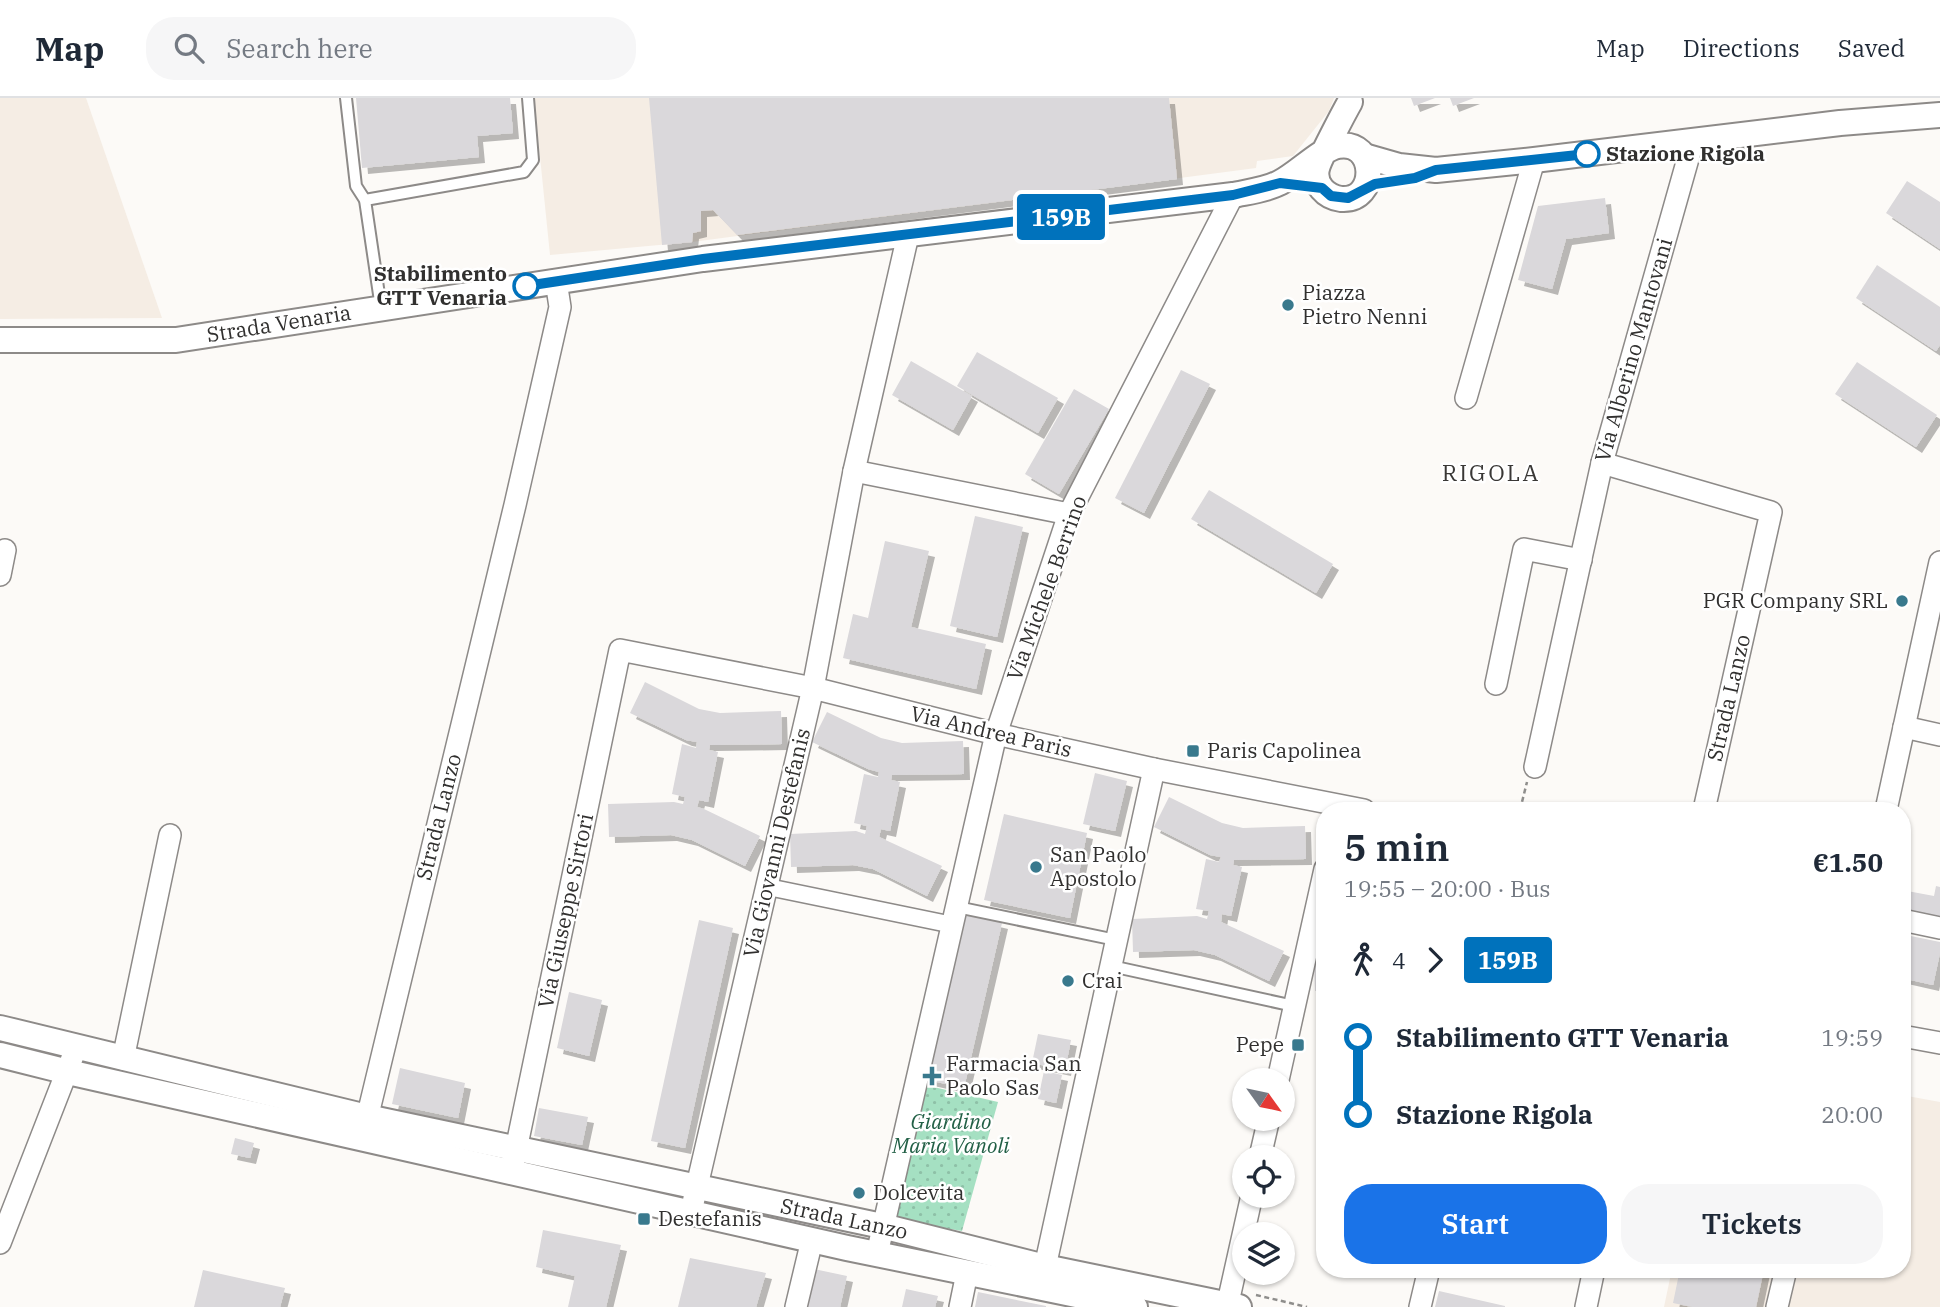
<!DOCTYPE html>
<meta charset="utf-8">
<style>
body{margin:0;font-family:"IBM Plex Serif",serif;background:#f6f6f7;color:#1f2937;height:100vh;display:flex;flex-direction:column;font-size:26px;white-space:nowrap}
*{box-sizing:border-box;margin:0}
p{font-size:23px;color:#747a83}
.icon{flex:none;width:38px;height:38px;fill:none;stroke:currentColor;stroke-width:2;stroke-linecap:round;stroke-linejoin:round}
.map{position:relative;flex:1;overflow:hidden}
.drawer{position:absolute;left:1316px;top:704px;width:595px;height:476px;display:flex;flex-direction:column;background:#fff;border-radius:28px;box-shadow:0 2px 5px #0004}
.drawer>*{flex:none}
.badge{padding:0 14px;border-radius:5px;font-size:24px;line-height:46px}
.needle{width:46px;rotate:123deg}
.buttons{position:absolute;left:1232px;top:970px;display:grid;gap:14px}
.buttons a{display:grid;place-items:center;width:63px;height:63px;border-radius:50%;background:#fff;box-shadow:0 2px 5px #0004;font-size:35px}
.map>.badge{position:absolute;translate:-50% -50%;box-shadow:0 0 0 4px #fff}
.legs{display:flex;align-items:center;gap:10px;height:77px;padding:0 28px;font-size:23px}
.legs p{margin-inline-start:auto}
.overview{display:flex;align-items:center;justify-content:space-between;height:119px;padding:0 28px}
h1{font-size:38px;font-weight:600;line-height:52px}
.button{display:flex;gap:14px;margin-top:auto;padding:14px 28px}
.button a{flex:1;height:80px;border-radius:28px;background:#1a73e8;color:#fff;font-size:28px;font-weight:600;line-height:80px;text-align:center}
.button a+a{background:#f6f6f7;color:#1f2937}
ul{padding:0 28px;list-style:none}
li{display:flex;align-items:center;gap:24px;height:77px;font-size:26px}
li i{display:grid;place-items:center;width:10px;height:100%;margin:0 9px;background:currentColor}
li i::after{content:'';width:18px;height:18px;margin:-9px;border:5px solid;border-radius:50%;background:#fff}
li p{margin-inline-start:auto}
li:first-child i{background:linear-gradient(#0000 50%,currentColor 0)}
li:last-child i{background:linear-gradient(currentColor 50%,#0000 0)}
header{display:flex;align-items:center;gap:42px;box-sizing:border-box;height:98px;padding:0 35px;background:#fff;border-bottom:2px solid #e0e1e3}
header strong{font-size:33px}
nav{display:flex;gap:38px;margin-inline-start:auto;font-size:24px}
.search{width:490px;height:63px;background:#f6f6f7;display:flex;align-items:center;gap:18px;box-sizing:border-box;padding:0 24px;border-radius:28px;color:#747a83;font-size:26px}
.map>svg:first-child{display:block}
.built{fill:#f5ede4}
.garden{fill:url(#garden-dots)}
.building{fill:#dad8db;filter:url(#shadow)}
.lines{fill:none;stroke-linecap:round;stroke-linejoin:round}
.service-casing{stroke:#8d8a88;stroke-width:14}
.pedestrian-casing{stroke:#8d8a88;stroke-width:19}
.minor-casing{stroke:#8d8a88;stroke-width:24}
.tertiary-casing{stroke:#8d8a88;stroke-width:28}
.path{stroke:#8f8e8c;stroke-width:2.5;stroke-dasharray:5 3.5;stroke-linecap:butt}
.service{stroke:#fff;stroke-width:10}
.pedestrian{stroke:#fff;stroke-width:16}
.minor{stroke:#fff;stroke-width:21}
.tertiary{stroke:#fff;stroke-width:24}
.line-1-casing{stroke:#fff;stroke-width:16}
.line-1{stroke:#0072bc;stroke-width:10}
.stop-1-dot{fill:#fff;stroke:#0072bc;stroke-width:3.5}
.poi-dot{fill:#39798d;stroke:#fff;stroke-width:2.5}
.labels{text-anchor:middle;stroke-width:5;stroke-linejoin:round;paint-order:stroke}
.stop-label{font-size:21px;font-weight:bold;fill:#31302f;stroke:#fff;text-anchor:start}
.poi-label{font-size:21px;fill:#31302f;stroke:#fff;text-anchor:start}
.street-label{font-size:21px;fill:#31302f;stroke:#fff}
.park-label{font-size:21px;font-style:italic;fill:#226046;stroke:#fff}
.neighbourhood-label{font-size:23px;letter-spacing:2px;fill:#3a3836;stroke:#fff}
</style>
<header>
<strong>Map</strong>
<div class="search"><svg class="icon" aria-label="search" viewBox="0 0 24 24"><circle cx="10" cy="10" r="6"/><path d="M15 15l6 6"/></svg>Search here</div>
<nav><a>Map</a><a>Directions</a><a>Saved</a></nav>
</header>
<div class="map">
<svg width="1940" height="1209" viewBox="0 0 1940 1209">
<defs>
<pattern id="garden-dots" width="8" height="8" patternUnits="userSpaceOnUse" patternTransform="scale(1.75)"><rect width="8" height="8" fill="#a5e0c2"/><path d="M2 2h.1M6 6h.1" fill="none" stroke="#8ec0a7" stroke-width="1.8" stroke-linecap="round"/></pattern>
<filter id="shadow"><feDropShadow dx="6" dy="6" stdDeviation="0" flood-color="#0004"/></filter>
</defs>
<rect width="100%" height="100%" fill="#fcfaf7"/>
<g class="built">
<path d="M0,0H86L162,220L0,221Z"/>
<path d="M534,0H1334L1329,13L1293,58L1257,63L1256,70L692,144L550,157Z"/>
<path d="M1902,997L1940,1004V1209H1664L1672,1171H1902Z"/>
</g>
<path class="garden" d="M925,987L998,1004L962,1133L893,1121Z"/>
<g class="building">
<path d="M356,0H510L513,35L477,38L479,59L362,70Z"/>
<path d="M649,0H1169L1177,81L737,137L713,112L701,113V133L693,135L692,144L662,147Z"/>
<path d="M1411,0H1435L1414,8Z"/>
<path d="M1450,0H1474L1453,8Z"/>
<path d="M1907,83L1940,104V151L1886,115Z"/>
<path d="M1605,100L1609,135L1566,141L1552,191L1518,182L1538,108Z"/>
<path d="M1877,167L1940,209V247L1936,253L1856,200Z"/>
<path d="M977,254L1058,300L1038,335L957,288Z"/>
<path d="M911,263L972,298L953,332L892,297Z"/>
<path d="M1857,264L1937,317L1916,349L1835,296Z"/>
<path d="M1181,272L1210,286L1144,415L1115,400Z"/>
<path d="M1074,291L1109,311L1059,396L1025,376Z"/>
<path d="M1209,392L1333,466L1316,495L1191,421Z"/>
<path d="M975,418L1023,429L997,539L950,528Z"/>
<path d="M885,443L929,453L911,529L986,546L976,591L843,560L853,516L868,520Z"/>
<path d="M645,584L699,611L720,615L781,613L782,646L710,647L709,652L718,654L708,704L699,702L697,709L704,711L760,738L745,768L692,742L671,737L609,739L608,706L674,704L683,706L685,699L672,696L682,646L696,650L697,644L686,642L630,615Z"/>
<path d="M827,614L881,640L902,645L963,643L964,676L892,677L891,682L900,684L890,733L881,731L879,739L942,768L927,798L873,771L853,767L791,769L790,736L856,733L865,736L867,728L854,725L864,676L878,679L879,674L868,671L812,644Z"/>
<path d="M1095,675L1127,683L1115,733L1083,726Z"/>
<path d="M1169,699L1222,725L1243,730L1305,728L1306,761L1234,762L1233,767L1242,769L1231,818L1222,816L1221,824L1284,853L1269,883L1215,857L1194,852L1133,854L1132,821L1197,818L1207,821L1209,813L1196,811L1206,761L1219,764L1221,759L1210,757L1154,729Z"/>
<path d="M1004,716L1087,735L1070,820L984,802Z"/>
<path d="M1936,788L1940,789V823L1902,815V792L1934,798Z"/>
<path d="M965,816L1002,825L964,990L928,982Z"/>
<path d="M699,822L733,830L685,1050L651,1043Z"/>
<path d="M1906,837L1940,844V855L1933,887L1902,880V856Z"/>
<path d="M1325,859V892L1315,893L1314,860Z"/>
<path d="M569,894L602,902L589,958L557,950Z"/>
<path d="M1038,936L1071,942L1065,972L1032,965Z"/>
<path d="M400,970L465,985L458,1020L392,1006Z"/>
<path d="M1044,973L1062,977L1056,1005L1038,1001Z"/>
<path d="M539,1010L588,1019L582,1047L534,1038Z"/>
<path d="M235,1040L254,1045L250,1060L231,1056Z"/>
<path d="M543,1132L621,1147L606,1209H568L575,1178L536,1169Z"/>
<path d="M690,1160L766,1175L756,1209H678Z"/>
<path d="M814,1171L847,1178L840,1209H806Z"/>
<path d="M1680,1171H1764L1756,1209H1692L1673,1205Z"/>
<path d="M203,1172L285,1190L280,1209H194Z"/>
<path d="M906,1191L938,1198L935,1209H902Z"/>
<path d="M1439,1193L1505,1208V1209H1435Z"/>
<path d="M978,1194L1046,1208V1209H975Z"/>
</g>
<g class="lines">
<defs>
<g id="service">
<path d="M346,0L356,88L365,102L381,210"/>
<path d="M365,102L524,74L533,62L528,0"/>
<path d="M957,809L1116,842"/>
<path d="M1111,868L1294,908"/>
</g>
<path id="pedestrian" d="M768,789L953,827"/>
<g id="minor">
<path d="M1466,300L1534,62"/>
<path d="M1602,365L1771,414L1704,712"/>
<path d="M854,373L1069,416"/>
<path d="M0,477L5,452"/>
<path d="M1496,586L1524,451L1581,462"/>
<path d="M1904,629L1940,637"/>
<path d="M1535,669L1602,365L1693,43"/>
<path d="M1886,712L1940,464"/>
<path d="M1902,822L1940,830"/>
<path d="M1902,938L1940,945"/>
<path d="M123,961L170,737"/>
<path d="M1278,982L1325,771"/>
<path d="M364,1033L515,407L560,209L556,183"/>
<path d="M1260,1059L1269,1020"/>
<path d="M513,1066L620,552L813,590L996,636L1154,671L1364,712"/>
<path d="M693,1105L813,590L854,373L908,137"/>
<path d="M0,1145L76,950"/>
<path d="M877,1156L996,636L1069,416L1233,97"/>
<path d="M1045,1169L1154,671"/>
<path d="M796,1209L812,1142"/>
<path d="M960,1209L967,1175"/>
<path d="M1227,1209L1252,1097"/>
<path d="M1420,1209L1429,1171"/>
<path d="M1586,1209L1594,1171"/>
<path d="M1777,1209L1786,1171"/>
</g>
<g id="tertiary">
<path d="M1364,58L1399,68L1436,72L1534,62L1840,25L1940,17"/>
<path d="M0,242H176L703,161L1233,97C1247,94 1266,92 1279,85C1295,78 1321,51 1338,48C1377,41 1379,104 1341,101C1334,100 1327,97 1322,91C1311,78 1318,65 1325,52C1333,36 1341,20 1350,4"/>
<path d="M0,930L367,1019L882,1128L1045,1169L1239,1209"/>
<path d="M0,957L68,974L847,1150L1135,1209"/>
</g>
</defs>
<use href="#service" class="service-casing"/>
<use href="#pedestrian" class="pedestrian-casing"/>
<use href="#minor" class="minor-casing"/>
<use href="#tertiary" class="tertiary-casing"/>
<g class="path">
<path d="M1520,712L1527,684"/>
<path d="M1256,1197L1307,1209"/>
</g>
<use href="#service" class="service"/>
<use href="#pedestrian" class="pedestrian"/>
<use href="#minor" class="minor"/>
<use href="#tertiary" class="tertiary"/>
</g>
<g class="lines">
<defs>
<path id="line-1" d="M526,188L703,161L1233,97L1280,85L1322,90L1331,98L1348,100L1375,86L1415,80L1436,72L1587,56"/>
</defs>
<use href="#line-1" class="line-1-casing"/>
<use href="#line-1" class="line-1"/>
</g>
<g class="stop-1-dot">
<circle cx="1587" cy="56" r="12"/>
<circle cx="526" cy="188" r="12"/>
</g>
<g class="poi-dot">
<circle cx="1288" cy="207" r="7"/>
<circle cx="1902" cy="503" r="7"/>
<rect x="1186" y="646" width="14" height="14" rx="3.5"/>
<circle cx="1036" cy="769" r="7"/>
<circle cx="1068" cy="883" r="7"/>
<rect x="1291" y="940" width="14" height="14" rx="3.5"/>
<path d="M928.5 967.5h7v7h7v7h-7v7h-7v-7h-7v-7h7z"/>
<circle cx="859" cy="1095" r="7"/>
<rect x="637" y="1114" width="14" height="14" rx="3.5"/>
</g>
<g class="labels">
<g class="stop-label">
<text x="1606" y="63">Stazione Rigola</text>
<text x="507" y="183" text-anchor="end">Stabilimento<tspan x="507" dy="24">GTT Venaria</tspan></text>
</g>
<g class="poi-label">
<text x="1302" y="202">Piazza<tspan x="1302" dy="24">Pietro Nenni</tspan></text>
<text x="1888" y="510" text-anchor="end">PGR Company SRL</text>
<text x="1207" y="660">Paris Capolinea</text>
<text x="1050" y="764">San Paolo<tspan x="1050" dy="24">Apostolo</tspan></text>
<text x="1082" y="890">Crai</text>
<text x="1284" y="954" text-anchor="end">Pepe</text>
<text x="946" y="973">Farmacia San<tspan x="946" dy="24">Paolo Sas</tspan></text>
<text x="873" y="1102">Dolcevita</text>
<text x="658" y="1128">Destefanis</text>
</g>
<g class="street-label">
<text transform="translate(279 226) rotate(-9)" y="7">Strada Venaria</text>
<text transform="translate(1634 252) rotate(-74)" y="7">Via Alberino Mantovani</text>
<text transform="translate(1047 490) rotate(-70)" y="7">Via Michele Berrino</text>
<text transform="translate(1729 600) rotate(-77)" y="7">Strada Lanzo</text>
<text transform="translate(991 634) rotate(13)" y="7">Via Andrea Paris</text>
<text transform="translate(439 719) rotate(-76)" y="7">Strada Lanzo</text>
<text transform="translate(777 745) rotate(-77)" y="7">Via Giovanni Destefanis</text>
<text transform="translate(566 813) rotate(-78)" y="7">Via Giuseppe Sirtori</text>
<text transform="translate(844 1121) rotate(12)" y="7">Strada Lanzo</text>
</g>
<g class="park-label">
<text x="951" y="1031">Giardino<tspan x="951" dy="24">Maria Vanoli</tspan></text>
</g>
<g class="neighbourhood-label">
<text x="1491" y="383">RIGOLA</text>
</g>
</g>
</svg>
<div class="buttons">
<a><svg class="needle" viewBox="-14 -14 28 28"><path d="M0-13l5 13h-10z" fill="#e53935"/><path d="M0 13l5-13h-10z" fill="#747a83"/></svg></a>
<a><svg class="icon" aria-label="locate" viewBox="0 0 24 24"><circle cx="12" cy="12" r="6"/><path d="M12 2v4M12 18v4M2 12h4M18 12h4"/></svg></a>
<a><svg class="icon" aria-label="layers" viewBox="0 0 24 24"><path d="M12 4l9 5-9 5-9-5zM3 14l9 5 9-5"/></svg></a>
</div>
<b class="badge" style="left:1061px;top:119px;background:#0072bc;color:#fff">159B</b>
<section class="drawer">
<div class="overview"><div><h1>5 min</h1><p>19:55 – 20:00 · Bus</p></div><b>€1.50</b></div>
<div class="legs"><svg class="icon" aria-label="walk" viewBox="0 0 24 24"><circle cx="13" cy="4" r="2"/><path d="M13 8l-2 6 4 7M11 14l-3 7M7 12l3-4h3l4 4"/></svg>4<svg class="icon" aria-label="forward" viewBox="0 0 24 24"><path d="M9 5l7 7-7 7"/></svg><b class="badge" style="background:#0072bc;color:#fff">159B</b></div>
<ul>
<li><i style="color:#0072bc"></i><b>Stabilimento GTT Venaria</b><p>19:59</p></li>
<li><i style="color:#0072bc"></i><b>Stazione Rigola</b><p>20:00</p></li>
</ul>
<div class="button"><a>Start</a><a>Tickets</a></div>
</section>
</div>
